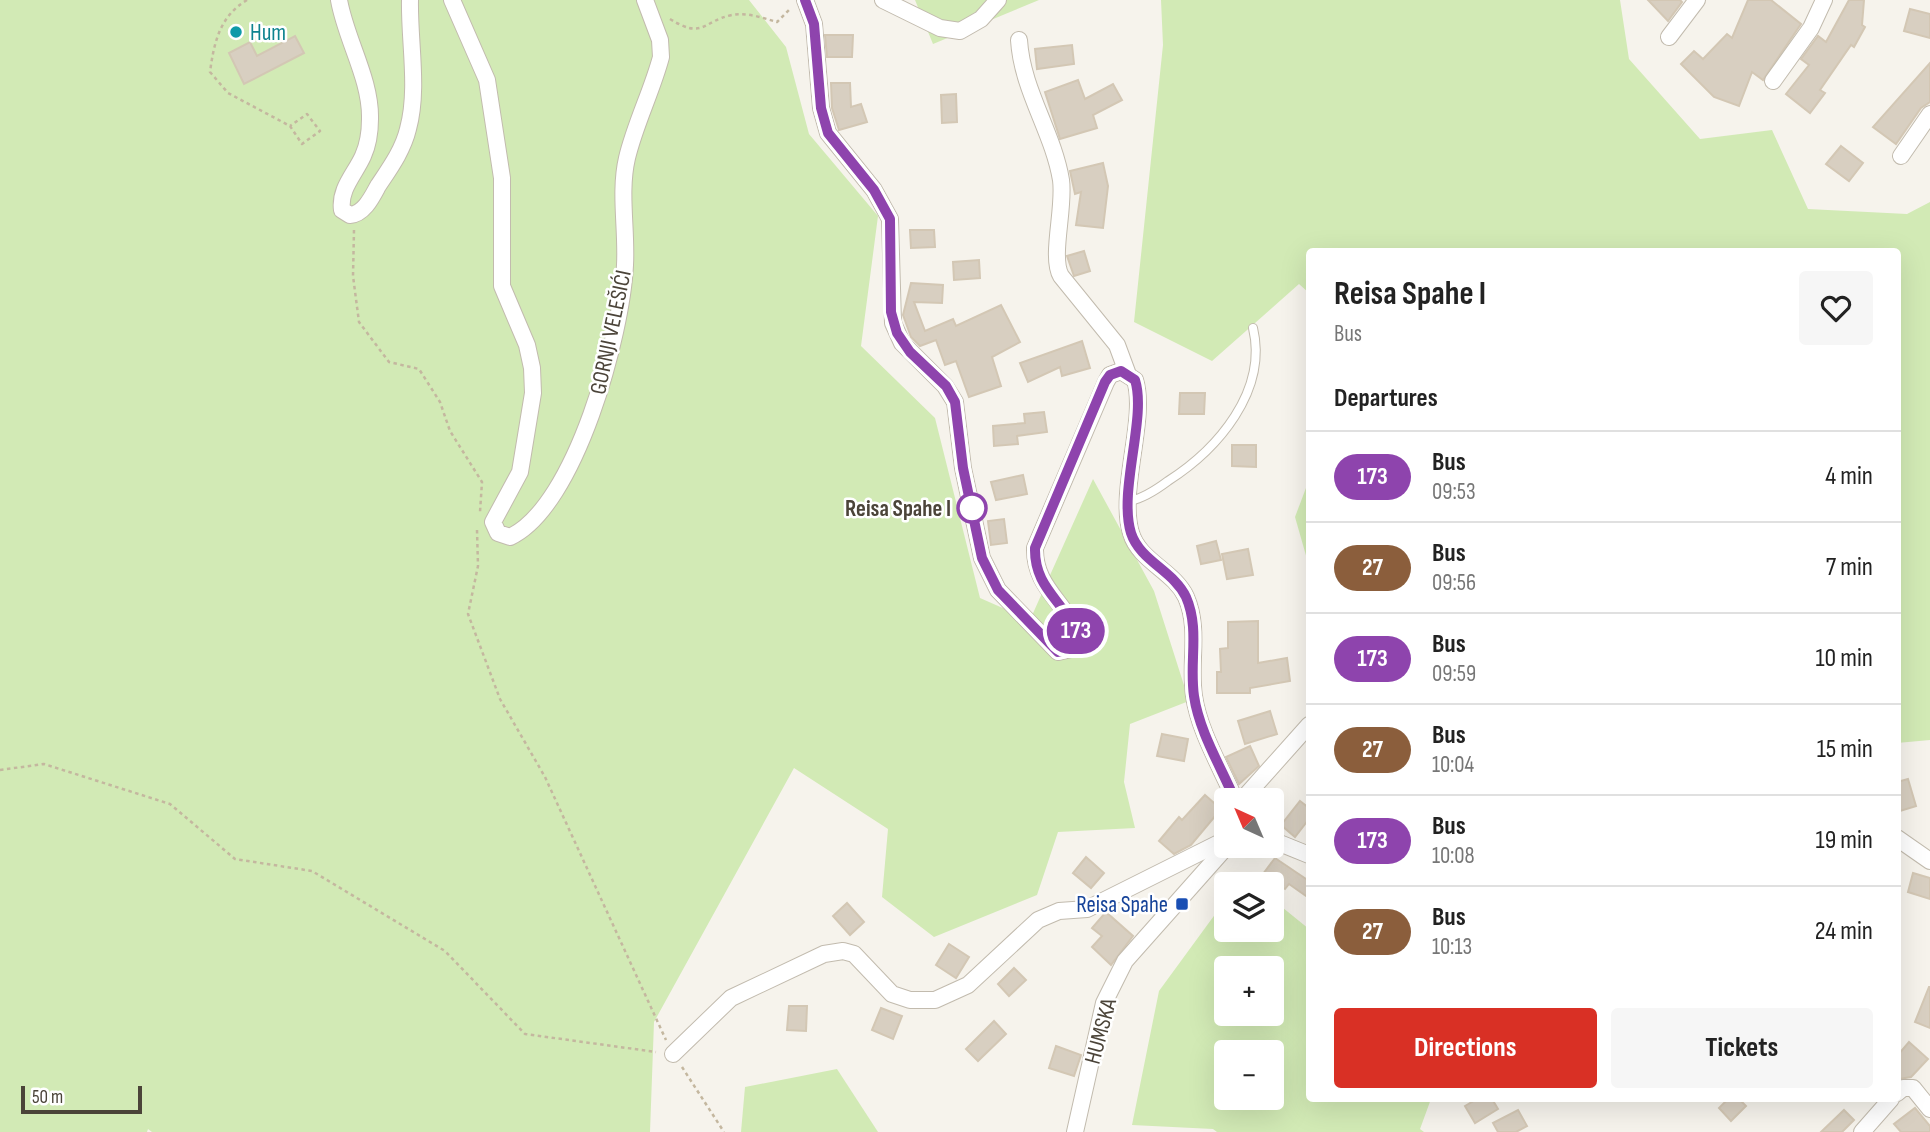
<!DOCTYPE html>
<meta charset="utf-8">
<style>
body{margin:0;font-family:"Sofia Sans Condensed",sans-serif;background:#f6f6f6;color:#222;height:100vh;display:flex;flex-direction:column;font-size:26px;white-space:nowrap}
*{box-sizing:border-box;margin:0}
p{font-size:23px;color:#767676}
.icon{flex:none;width:38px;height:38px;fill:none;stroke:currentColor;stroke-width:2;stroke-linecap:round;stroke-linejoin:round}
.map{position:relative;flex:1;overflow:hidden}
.panel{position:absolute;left:1306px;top:248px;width:595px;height:854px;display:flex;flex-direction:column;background:#fff;border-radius:7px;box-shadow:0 7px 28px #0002}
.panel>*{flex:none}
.badge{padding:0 14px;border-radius:23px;font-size:24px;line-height:46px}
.needle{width:46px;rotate:316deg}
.buttons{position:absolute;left:1214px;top:788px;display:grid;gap:14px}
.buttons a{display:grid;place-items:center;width:70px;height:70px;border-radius:7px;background:#fff;box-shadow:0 7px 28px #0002;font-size:35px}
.scale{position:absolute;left:21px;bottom:18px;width:121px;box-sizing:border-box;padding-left:7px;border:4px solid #4b4439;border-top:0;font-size:19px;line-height:24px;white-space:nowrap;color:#4b4439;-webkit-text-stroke:5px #fff;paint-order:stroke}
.map>.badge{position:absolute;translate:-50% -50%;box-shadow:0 0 0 4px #fff}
h2{padding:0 28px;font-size:26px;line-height:63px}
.round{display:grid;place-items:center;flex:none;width:74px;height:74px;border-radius:7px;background:#f6f6f6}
.headline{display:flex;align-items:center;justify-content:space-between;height:119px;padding:0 28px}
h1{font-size:33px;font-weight:700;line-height:52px}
.action{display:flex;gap:14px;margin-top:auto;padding:14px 28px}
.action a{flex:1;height:80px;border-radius:7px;background:#d93025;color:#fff;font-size:28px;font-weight:700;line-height:80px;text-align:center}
.action a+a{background:#f6f6f6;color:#222}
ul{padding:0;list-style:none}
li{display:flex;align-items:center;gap:21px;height:91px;padding:0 28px;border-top:2px solid #e0e0e0}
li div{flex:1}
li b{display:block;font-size:26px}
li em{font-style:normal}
li .badge{min-width:77px;font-weight:700;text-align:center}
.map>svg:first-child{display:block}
.green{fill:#d2eab5;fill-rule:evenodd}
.building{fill:#d8cfc1;stroke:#d3c7b4;stroke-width:2}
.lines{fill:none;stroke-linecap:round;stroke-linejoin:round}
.lane-casing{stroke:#c2bbae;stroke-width:10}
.street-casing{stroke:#c2bbae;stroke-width:18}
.path{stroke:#c4b79f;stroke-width:2.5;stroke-dasharray:3.5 3.5;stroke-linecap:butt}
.lane{stroke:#fff;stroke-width:8}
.street{stroke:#fff;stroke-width:16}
.line-casing{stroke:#fff;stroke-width:16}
.line{stroke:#8e44ad;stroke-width:10}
.culture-dot{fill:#0f9aa8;stroke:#fff;stroke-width:2.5}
.stop-dot{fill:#fff;stroke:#8e44ad;stroke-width:3.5}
.transit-dot{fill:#1a4fb4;stroke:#fff;stroke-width:2.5}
.labels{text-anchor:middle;stroke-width:5;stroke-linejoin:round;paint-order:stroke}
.culture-label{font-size:23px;fill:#0d838f;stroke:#fff;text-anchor:start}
.street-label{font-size:23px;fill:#4b4439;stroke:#fff}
.stop-label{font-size:23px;font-weight:bold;fill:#4b4439;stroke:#fff;text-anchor:end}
.transit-label{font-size:23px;fill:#164399;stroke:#fff;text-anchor:end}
</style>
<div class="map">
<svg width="1930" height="1132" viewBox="0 0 1930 1132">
<rect width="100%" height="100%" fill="#f6f3ec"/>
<g class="green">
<path d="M0,0H749L786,47L809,134L878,216L861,346L935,418L980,598L1030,620L1093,479L1154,591L1189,701L1130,724L1124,782L1135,828L1058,832L1037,895L934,937L882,897L888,829L794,768L654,1022L650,1132H152L148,1129L147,1132H0Z"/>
<path d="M915,0H1039L933,44Z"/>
<path d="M1161,0H1620L1629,59L1700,139L1772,130L1808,209L1907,214L1930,202V740L1897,743V252H1309V293L1299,284L1212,361L1134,322L1163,45Z"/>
<path d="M1309,480V566L1295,517Z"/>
<path d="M1227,898V929H1272V899L1309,929V1099H1431L1420,1129L1424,1132H1217L1213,1129L1132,1125L1159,991ZM1227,968H1272V1013H1227ZM1227,1052H1272V1097H1227Z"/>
<path d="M837,1069L878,1132H741L745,1087Z"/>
</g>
<g class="building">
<path d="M1648,0H1680L1682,2L1668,21Z"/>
<path d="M1748,0H1771L1801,24L1763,80L1752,72L1739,106L1714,97L1681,64L1694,51L1703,59L1727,34L1732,38Z"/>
<path d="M1849,0H1864L1862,25L1865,27L1854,47L1851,45L1820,90L1825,93L1810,113L1786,94L1809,65L1801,59L1818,36L1826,42Z"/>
<path d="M1910,9L1930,14V38L1904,31Z"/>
<path d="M825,35H853L852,57H827Z"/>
<path d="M295,36L304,53L244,84L229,53L250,42L257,56Z"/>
<path d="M1072,45L1074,64L1037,69L1035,49Z"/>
<path d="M1930,63V102L1921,108L1896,144L1873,127Z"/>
<path d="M1078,80L1085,99L1113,84L1122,100L1093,115L1097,128L1060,139L1045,92Z"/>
<path d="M831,83H850L851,107L861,104L867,122L839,130L832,108Z"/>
<path d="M956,94L957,122L942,123L941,95Z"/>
<path d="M1841,146L1863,163L1849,181L1826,164Z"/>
<path d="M1103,163L1108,186L1103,228L1076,225L1081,192L1075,194L1070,171Z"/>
<path d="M910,230H934L935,247L911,248Z"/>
<path d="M1084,251L1090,271L1074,276L1067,256Z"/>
<path d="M979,260L980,278L954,280L953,262Z"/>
<path d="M911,283L943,285L942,303L914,302L925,331L953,319L956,326L1001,305L1020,342L992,357L1001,386L969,397L956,361L945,365L936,340L920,346L911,337L903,315Z"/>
<path d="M1082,341L1090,368L1062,376L1060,367L1028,382L1020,363Z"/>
<path d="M1180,393H1205L1204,414H1179Z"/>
<path d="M1044,412L1047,432L1017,436L1018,444L994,446L993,426L1025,423L1024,414Z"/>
<path d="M1232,445H1256V467L1232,466Z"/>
<path d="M1023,475L1027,494L996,500L991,482Z"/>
<path d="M1004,519L1007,543L991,545L988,521Z"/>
<path d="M1216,541L1221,560L1201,564L1197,546Z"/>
<path d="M1248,549L1253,575L1227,579L1222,554Z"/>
<path d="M1258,621V663L1287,658L1290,681L1250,688V693H1217V672H1221L1220,649L1228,648V622Z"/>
<path d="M1270,711L1277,734L1245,744L1238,721Z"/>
<path d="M1162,734L1188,739L1184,761L1157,756Z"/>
<path d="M1250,746L1259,766L1239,784L1226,757Z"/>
<path d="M1908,779L1916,806L1897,812V782Z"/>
<path d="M1205,795L1221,809L1191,845L1174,854L1159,841L1179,817L1182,820Z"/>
<path d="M1300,801L1309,808V819L1295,837L1281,825Z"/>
<path d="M1086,857L1104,873L1091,888L1073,873Z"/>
<path d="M1275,858L1309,881V898L1289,884L1285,889L1263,874Z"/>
<path d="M1913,873L1930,878V899L1908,892Z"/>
<path d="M847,903L864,922L850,935L833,916Z"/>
<path d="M1106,912L1133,936L1111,965L1092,947L1102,936L1092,928Z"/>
<path d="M949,944L969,957L956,978L936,965Z"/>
<path d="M1014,968L1026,980L1009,996L998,984Z"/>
<path d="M1929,987H1930V1028L1915,1022Z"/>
<path d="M789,1006H807L806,1031L787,1030Z"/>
<path d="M881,1008L902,1016L893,1039L872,1030Z"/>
<path d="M994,1021L1006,1034L978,1061L966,1049Z"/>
<path d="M1909,1042L1928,1059L1911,1077L1899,1079L1897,1056Z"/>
<path d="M1056,1046L1081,1055L1074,1076L1049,1068Z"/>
<path d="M1477,1099H1492L1498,1109L1475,1123L1465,1106Z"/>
<path d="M1728,1099H1739L1746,1106L1731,1121L1719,1108Z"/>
<path d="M1915,1108L1930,1126V1132H1901L1894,1124Z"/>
<path d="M1518,1110L1527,1126L1516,1132H1498L1493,1123Z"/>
<path d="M1844,1110L1854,1120L1842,1132H1821Z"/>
</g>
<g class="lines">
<defs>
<path id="lane" d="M1130,501C1144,498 1156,490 1168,481C1218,449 1268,391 1253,328"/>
<g id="street">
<path d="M339,0C346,40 371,79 370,119C370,132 368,145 363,156C355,174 339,189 342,210L350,215C364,214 372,197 378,186C390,168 403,150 408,129C419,89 409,41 410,0"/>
<path d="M452,0L487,80L502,178V286L527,345L532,368L533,393L520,472L493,522L498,533L510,537C576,506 622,333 625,265C627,230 619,192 627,158C635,124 652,91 661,57L660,40L645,0"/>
<path d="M805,0L814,24L821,108L828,133L874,190L890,219L893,323L902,343L945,386L955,402L963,468L982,558L998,590L1058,652L1071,649L1078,636C1066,602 1034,587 1035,548L1106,382L1110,375L1121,371L1135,380C1147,418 1118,491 1131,533C1139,561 1174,571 1186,597C1200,629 1189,662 1194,696C1199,731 1221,767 1235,800"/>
<path d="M883,0L940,28L960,31L981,19L998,0"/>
<path d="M1669,37L1697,0"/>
<path d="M1019,40C1022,90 1053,132 1061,180C1065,208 1050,257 1061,276L1117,345L1127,372"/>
<path d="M1773,81L1811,28L1824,0"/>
<path d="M1901,156L1930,114"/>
<path d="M1242,800L1309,725"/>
<path d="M1897,838L1930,861"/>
<path d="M1272,840L1309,855"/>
<path d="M673,1054L731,998L824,954L843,951L854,954L892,994L910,1000H935L968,985L1038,920L1059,911L1087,909L1227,839"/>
<path d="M1897,1093L1903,1088H1913L1930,1109"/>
<path d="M1075,1132L1104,1003L1125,961L1228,845"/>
<path d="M1862,1132L1891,1099"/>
</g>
</defs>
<use href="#lane" class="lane-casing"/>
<use href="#street" class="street-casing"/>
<g class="path">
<path d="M247,0C220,16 214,42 210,72L228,93L290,126L302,144L320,131L307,114L290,126"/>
<path d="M670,19C704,40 702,21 732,15C747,12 763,18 777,22L790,9"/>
<path d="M354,230L353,276L359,322L389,362L419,369L440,402L450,431L482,482L480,512"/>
<path d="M477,530L478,566L468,614L500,699L545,777L666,1040"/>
<path d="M0,770L44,764L170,804L235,859L312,871L445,951L525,1034L656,1052"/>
<path d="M682,1067L724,1132"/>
</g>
<use href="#lane" class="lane"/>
<use href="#street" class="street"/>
</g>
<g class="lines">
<defs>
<path id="line" d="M805,0L814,24L821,108L828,133L874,190L890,219L891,312L897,333L910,352L946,386L955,402L963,468L982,558L998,590L1058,652L1071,649L1077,636C1066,601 1034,590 1035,548L1105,382L1110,375L1121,371L1135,380C1147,417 1118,491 1131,533C1140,561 1174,571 1186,597C1200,629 1189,662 1194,696C1199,731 1221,767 1235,800"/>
</defs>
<use href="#line" class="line-casing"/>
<use href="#line" class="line"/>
</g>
<circle class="culture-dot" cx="236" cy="32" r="7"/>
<circle class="stop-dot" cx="972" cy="508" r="14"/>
<rect class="transit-dot" x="1175" y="897" width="14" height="14" rx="3.5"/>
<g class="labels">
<g class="culture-label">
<text x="250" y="40">Hum</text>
</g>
<g class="street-label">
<text transform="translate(610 332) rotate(-78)" y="8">GORNJI VELEŠIĆI</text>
<text transform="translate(1100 1031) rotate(-75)" y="8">HUMSKA</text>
</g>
<g class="stop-label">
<text x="951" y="516">Reisa Spahe I</text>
</g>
<g class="transit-label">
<text x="1168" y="912">Reisa Spahe</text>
</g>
</g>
</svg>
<div class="buttons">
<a><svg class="needle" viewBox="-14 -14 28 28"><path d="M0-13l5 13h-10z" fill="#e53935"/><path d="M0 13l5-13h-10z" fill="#767676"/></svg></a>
<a><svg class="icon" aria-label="layers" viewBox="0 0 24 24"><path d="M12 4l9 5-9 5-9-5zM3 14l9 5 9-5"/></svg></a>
<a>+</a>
<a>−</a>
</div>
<div class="scale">50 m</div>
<b class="badge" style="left:1076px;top:631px;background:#8e44ad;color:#fff">173</b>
<section class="panel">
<div class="headline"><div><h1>Reisa Spahe I</h1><p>Bus</p></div><a class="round"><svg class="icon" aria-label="heart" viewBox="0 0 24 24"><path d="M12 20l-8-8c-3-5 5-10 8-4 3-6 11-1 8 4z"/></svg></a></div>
<h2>Departures</h2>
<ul>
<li><span class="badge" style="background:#8e44ad;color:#fff">173</span><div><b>Bus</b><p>09:53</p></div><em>4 min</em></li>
<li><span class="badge" style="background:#8b5e3c;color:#fff">27</span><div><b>Bus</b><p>09:56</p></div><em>7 min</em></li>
<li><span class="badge" style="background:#8e44ad;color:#fff">173</span><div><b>Bus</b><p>09:59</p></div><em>10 min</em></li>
<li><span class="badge" style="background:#8b5e3c;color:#fff">27</span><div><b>Bus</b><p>10:04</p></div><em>15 min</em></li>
<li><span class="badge" style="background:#8e44ad;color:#fff">173</span><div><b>Bus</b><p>10:08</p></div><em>19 min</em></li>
<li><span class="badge" style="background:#8b5e3c;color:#fff">27</span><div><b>Bus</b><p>10:13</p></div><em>24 min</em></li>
</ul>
<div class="action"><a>Directions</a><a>Tickets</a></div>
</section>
</div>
